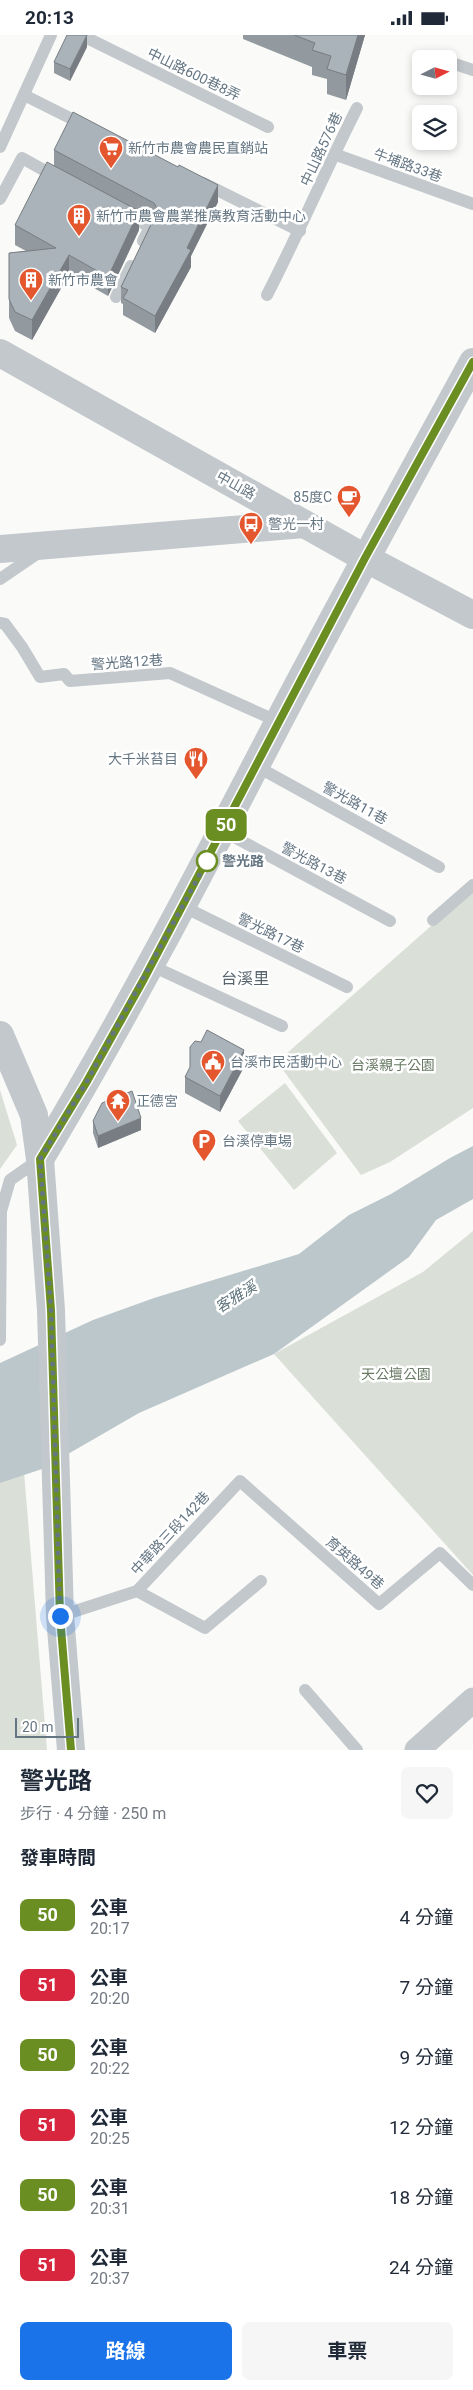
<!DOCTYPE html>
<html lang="zh-TW">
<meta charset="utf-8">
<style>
body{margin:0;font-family:Roboto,"Noto Sans TC",sans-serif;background:#f6f6f7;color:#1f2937;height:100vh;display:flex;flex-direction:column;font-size:19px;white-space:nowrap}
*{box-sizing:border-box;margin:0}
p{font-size:16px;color:#747a83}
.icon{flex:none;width:28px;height:28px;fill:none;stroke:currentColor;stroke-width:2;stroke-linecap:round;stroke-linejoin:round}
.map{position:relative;height:1715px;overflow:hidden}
.drawer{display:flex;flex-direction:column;background:#fff;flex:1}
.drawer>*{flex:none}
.badge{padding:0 10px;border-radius:8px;font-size:18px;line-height:32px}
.needle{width:32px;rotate:84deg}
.fabs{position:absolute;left:412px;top:15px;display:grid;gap:10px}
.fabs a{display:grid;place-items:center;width:45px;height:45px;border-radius:8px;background:#fff;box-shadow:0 2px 8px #0003;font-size:25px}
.scale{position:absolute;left:15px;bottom:12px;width:64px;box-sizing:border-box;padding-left:5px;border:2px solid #657683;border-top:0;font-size:14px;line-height:18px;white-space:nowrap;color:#657683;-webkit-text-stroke:4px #fff;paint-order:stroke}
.you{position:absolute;width:25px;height:25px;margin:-12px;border:4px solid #fff;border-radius:50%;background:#1a73e8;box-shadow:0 0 0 8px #1a73e833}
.map>.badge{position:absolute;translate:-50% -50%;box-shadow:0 0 0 2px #fff}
h2{padding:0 20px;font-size:19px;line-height:45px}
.round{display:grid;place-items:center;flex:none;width:52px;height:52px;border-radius:8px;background:#f6f6f7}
.overview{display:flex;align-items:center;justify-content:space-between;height:85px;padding:0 20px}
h1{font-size:24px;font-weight:700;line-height:38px}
.button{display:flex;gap:10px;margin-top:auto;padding:10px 20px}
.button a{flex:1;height:58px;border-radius:8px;background:#1a73e8;color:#fff;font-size:20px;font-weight:700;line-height:58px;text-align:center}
.button a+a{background:#f6f6f7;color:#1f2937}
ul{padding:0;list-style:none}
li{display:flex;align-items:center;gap:15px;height:70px;padding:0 20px}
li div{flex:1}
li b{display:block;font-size:19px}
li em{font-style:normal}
li .badge{min-width:55px;font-weight:700;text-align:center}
.status{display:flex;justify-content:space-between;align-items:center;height:35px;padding:0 25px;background:#fff;direction:ltr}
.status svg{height:14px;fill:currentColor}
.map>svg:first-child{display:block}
.green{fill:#dadfd7}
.water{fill:#bbc7cb}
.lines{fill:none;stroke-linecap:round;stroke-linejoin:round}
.service{stroke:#c3c8cc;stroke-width:12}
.minor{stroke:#c3c8cc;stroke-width:25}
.tertiary{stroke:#c3c8cc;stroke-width:28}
.wall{fill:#929a9f}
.shaded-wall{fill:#777d82}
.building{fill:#aab3b9;stroke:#777d82}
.line-casing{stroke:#fff;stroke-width:11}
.line{stroke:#6b8e23;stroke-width:8}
.walk{stroke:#657683;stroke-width:5;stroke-dasharray:0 9}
.stop-dot{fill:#fff;stroke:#6b8e23;stroke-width:2.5}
.labels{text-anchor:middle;stroke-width:5;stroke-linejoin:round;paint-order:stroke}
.street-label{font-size:14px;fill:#657683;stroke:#fff}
.poi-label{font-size:14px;fill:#657683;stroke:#fff;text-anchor:start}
.stop-label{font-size:14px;font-weight:bold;fill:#657683;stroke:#fff;text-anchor:start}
.park-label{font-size:14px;fill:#687a64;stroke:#fff}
.water-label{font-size:15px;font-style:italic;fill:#60757c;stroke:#fff}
.quarter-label{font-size:16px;fill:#57646e;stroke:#fff}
</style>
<div class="status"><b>20:13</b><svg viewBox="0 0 49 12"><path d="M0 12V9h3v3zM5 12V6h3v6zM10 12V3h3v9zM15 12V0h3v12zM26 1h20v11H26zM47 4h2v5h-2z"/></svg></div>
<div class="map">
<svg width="473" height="1715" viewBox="0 0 473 1715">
<rect width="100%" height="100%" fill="#fafaf8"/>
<g class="green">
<path d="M473,854V1073L390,1127L361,1140L277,1027Z"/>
<path d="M285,1048L337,1118L294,1155L238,1086Z"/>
<path d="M0,1055L17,1110L0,1134Z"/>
<path d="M473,1196V1540L274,1319L423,1237Z"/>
<path d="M24,1437L47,1715H0V1447Z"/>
</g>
<path class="water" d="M473,1111V1164L436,1185L409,1222L274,1319L139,1378L42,1434L0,1448V1328L93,1285L154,1263L299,1219L349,1180L391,1159L450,1123Z"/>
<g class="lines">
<g class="service">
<path d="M81,0L268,92"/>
<path d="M449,27L473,35"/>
<path d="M24,60L84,90"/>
<path d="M0,112L51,0"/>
<path d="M334,119L473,169"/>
<path d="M203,148L300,196"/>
<path d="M0,164L22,123L58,143"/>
<path d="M124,178L150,192L143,206"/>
<path d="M267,260C299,198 326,134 357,73"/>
<path d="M116,262L131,231"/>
<path d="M0,544L41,516"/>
<path d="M0,588L5,589L22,612L40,642L64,639L70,646L170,638L279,687"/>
<path d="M256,731L439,832"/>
<path d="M223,796L390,886"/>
<path d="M182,871L347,952"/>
<path d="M433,885L473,850"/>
<path d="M150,930L282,991"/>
<path d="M0,1305L1,1176L10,1145L40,1124"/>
<path d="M137,1556L205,1593L261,1546"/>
<path d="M60,1581L137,1556L240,1446L379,1569L440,1518L473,1550"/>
<path d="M305,1655L357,1715"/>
</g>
<path class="minor" d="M417,1715L473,1665"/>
<g class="tertiary">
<path d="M0,318L365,523L473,580"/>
<path d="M0,514L304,489"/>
<path d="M0,1000L34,1080L40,1124L51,1275L60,1581L71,1715"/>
<path d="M40,1124C126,981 203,832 280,684C343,564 408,446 473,327"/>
</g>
</g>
<g class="wall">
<path d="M243,0H365L346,65L327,59V44L312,40V32L243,4Z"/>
<path d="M87,12L70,46L54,38V27Z"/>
<path d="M54,115L218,167L191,221V232L155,298L123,280V269L121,268V252L153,185L139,177V195L108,261L69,239L32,305L15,296L9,283V218L26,216L15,210V190L54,130Z"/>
<path d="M244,1032L220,1077L185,1058V1042L190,1033Z"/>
<path d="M93,1086L141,1095L98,1113L93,1098Z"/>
</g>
<g class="shaded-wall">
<path d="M87,0V12L70,46V34Z"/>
<path d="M358,0H365L346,65V40Z"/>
<path d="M218,150V167L191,221V232L155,298V281L187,213Z"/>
<path d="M139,176V195L108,261V242Z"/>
<path d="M69,220V239L32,305V285Z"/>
<path d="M244,1015V1032L220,1077V1061Z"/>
<path d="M141,1083V1095L98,1113V1101Z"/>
</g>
<g class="building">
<path d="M67,0H87L70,34L54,27Z"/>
<path d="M294,0H358L346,40L327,34L331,21L312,15L315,8Z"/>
<path d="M73,77L178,132L179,130L218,150L187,213L191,215L155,281L123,263L128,255L121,252L158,175L154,168L54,115Z"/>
<path d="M47,127L139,176L108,242L69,220L32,285L15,277L9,264V218L56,213L15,190Z"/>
<path d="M207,995L244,1015L220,1061L185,1042L190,1032V1012L195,1006L201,1007Z"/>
<path d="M132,1056L141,1083L98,1101L93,1086L102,1068Z"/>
</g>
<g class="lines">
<defs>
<path id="line" d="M71,1715L60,1581L51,1275L40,1124L86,1048L144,944L365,523L473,327"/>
</defs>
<use href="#line" class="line-casing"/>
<use href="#line" class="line"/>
<path class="walk" d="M60,1581L51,1275L40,1124L86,1048L207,826"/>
</g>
<defs>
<symbol id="supermarket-pin" viewBox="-11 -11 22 30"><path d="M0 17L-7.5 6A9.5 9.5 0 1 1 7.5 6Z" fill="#e4572e" stroke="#fff"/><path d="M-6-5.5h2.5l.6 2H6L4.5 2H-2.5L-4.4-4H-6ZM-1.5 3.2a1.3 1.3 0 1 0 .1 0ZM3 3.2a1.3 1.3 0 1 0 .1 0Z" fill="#fff"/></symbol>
<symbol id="building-pin" viewBox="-11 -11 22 30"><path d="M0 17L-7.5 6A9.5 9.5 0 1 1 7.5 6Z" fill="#e4572e" stroke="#fff"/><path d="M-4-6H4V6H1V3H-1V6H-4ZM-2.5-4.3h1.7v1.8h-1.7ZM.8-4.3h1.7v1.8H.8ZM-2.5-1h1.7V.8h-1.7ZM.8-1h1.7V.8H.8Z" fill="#fff"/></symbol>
<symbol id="cafe-pin" viewBox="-11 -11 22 30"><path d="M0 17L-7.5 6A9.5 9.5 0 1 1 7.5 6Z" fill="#e4572e" stroke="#fff"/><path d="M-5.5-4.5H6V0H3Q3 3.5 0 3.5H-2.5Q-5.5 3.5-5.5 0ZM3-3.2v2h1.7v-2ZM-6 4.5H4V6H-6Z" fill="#fff"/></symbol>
<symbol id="bus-pin" viewBox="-11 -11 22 30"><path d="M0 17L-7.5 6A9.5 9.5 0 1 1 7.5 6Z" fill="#e4572e" stroke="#fff"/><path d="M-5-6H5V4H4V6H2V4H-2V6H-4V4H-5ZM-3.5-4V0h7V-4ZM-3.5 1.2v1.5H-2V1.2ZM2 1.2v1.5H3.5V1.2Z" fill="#fff"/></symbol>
<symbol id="restaurant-pin" viewBox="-11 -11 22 30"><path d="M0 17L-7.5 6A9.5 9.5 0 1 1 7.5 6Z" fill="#e4572e" stroke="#fff"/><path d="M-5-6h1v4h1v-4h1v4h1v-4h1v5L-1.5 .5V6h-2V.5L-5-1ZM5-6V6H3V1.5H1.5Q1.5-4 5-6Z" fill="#fff"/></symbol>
<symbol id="civic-pin" viewBox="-11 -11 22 30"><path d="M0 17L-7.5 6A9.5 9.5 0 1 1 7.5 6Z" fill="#e4572e" stroke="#fff"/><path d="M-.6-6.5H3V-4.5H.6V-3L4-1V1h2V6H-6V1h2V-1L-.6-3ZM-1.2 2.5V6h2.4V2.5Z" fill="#fff"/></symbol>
<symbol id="temple-pin" viewBox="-11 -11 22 30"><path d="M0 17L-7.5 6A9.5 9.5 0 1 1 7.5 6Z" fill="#e4572e" stroke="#fff"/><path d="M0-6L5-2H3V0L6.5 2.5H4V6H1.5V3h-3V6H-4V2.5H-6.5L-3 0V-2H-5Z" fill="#fff"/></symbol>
<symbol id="parking-pin" viewBox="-11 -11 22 30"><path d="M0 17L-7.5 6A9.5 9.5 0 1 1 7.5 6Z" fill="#e4572e" stroke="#fff"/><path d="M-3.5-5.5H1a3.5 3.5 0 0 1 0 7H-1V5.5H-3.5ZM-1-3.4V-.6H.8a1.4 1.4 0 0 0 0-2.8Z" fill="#fff"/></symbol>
</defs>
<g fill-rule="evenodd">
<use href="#supermarket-pin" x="97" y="99" width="28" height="38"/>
<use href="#building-pin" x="65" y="167" width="28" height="38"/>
<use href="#building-pin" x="17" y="231" width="28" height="38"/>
<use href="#cafe-pin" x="335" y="448" width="28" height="38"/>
<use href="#bus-pin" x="237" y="475" width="28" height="38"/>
<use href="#restaurant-pin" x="182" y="710" width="28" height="38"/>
<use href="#civic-pin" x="199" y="1013" width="28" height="38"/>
<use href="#temple-pin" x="104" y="1052" width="28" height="38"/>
<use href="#parking-pin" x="190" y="1092" width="28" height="38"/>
</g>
<circle class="stop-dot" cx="207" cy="826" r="10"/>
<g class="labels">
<g class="street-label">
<text transform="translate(194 39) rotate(26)" y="5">中山路600巷8弄</text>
<text transform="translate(321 114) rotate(-65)" y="5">中山路576巷</text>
<text transform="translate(408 130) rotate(20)" y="5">牛埔路33巷</text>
<text transform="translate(236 450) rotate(29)" y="5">中山路</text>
<text transform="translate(127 627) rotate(-4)" y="5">警光路12巷</text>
<text transform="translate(355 768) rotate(29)" y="5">警光路11巷</text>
<text transform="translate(314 828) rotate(28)" y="5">警光路13巷</text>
<text transform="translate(271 898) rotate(26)" y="5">警光路17巷</text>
<text transform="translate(170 1498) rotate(-47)" y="5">中華路三段142巷</text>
<text transform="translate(355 1528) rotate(41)" y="5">育英路49巷</text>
</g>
<g class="poi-label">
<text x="128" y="118">新竹市農會農民直銷站</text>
<text x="96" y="186">新竹市農會農業推廣教育活動中心</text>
<text x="48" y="250">新竹市農會</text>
<text x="332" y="467" text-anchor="end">85度C</text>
<text x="268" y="494">警光一村</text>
<text x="178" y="729" text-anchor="end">大千米苔目</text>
<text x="230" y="1032">台溪市民活動中心</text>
<text x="136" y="1071">正德宮</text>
<text x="222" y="1111">台溪停車場</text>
</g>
<g class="stop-label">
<text x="222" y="831">警光路</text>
</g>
<g class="park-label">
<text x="393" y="1035">台溪親子公園</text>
<text x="396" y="1344">天公壇公園</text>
</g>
<g class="water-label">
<text transform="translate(236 1262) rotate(-32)" y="5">客雅溪</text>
</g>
<g class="quarter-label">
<text x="245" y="949">台溪里</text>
</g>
</g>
</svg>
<div class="fabs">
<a><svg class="needle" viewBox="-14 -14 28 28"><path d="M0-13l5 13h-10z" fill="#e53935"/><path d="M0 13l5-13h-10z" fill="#747a83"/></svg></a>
<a><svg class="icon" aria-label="layers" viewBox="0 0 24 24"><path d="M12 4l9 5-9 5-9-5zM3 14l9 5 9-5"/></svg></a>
</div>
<div class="scale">20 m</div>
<div class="you" style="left:60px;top:1581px"></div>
<b class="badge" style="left:226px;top:790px;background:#6b8e23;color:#fff">50</b>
</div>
<section class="drawer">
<div class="overview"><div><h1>警光路</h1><p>步行 · 4 分鐘 · 250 m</p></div><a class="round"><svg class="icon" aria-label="heart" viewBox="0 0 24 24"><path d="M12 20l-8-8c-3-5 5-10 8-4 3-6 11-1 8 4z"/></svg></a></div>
<h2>發車時間</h2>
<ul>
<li><span class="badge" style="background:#6b8e23;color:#fff">50</span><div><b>公車</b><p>20:17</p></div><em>4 分鐘</em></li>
<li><span class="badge" style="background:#d7263d;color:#fff">51</span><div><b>公車</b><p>20:20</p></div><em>7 分鐘</em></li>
<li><span class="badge" style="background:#6b8e23;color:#fff">50</span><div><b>公車</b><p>20:22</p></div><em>9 分鐘</em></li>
<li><span class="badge" style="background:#d7263d;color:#fff">51</span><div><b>公車</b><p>20:25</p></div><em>12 分鐘</em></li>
<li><span class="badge" style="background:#6b8e23;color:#fff">50</span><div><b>公車</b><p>20:31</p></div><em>18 分鐘</em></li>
<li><span class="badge" style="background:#d7263d;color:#fff">51</span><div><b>公車</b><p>20:37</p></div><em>24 分鐘</em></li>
</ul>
<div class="button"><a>路線</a><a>車票</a></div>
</section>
